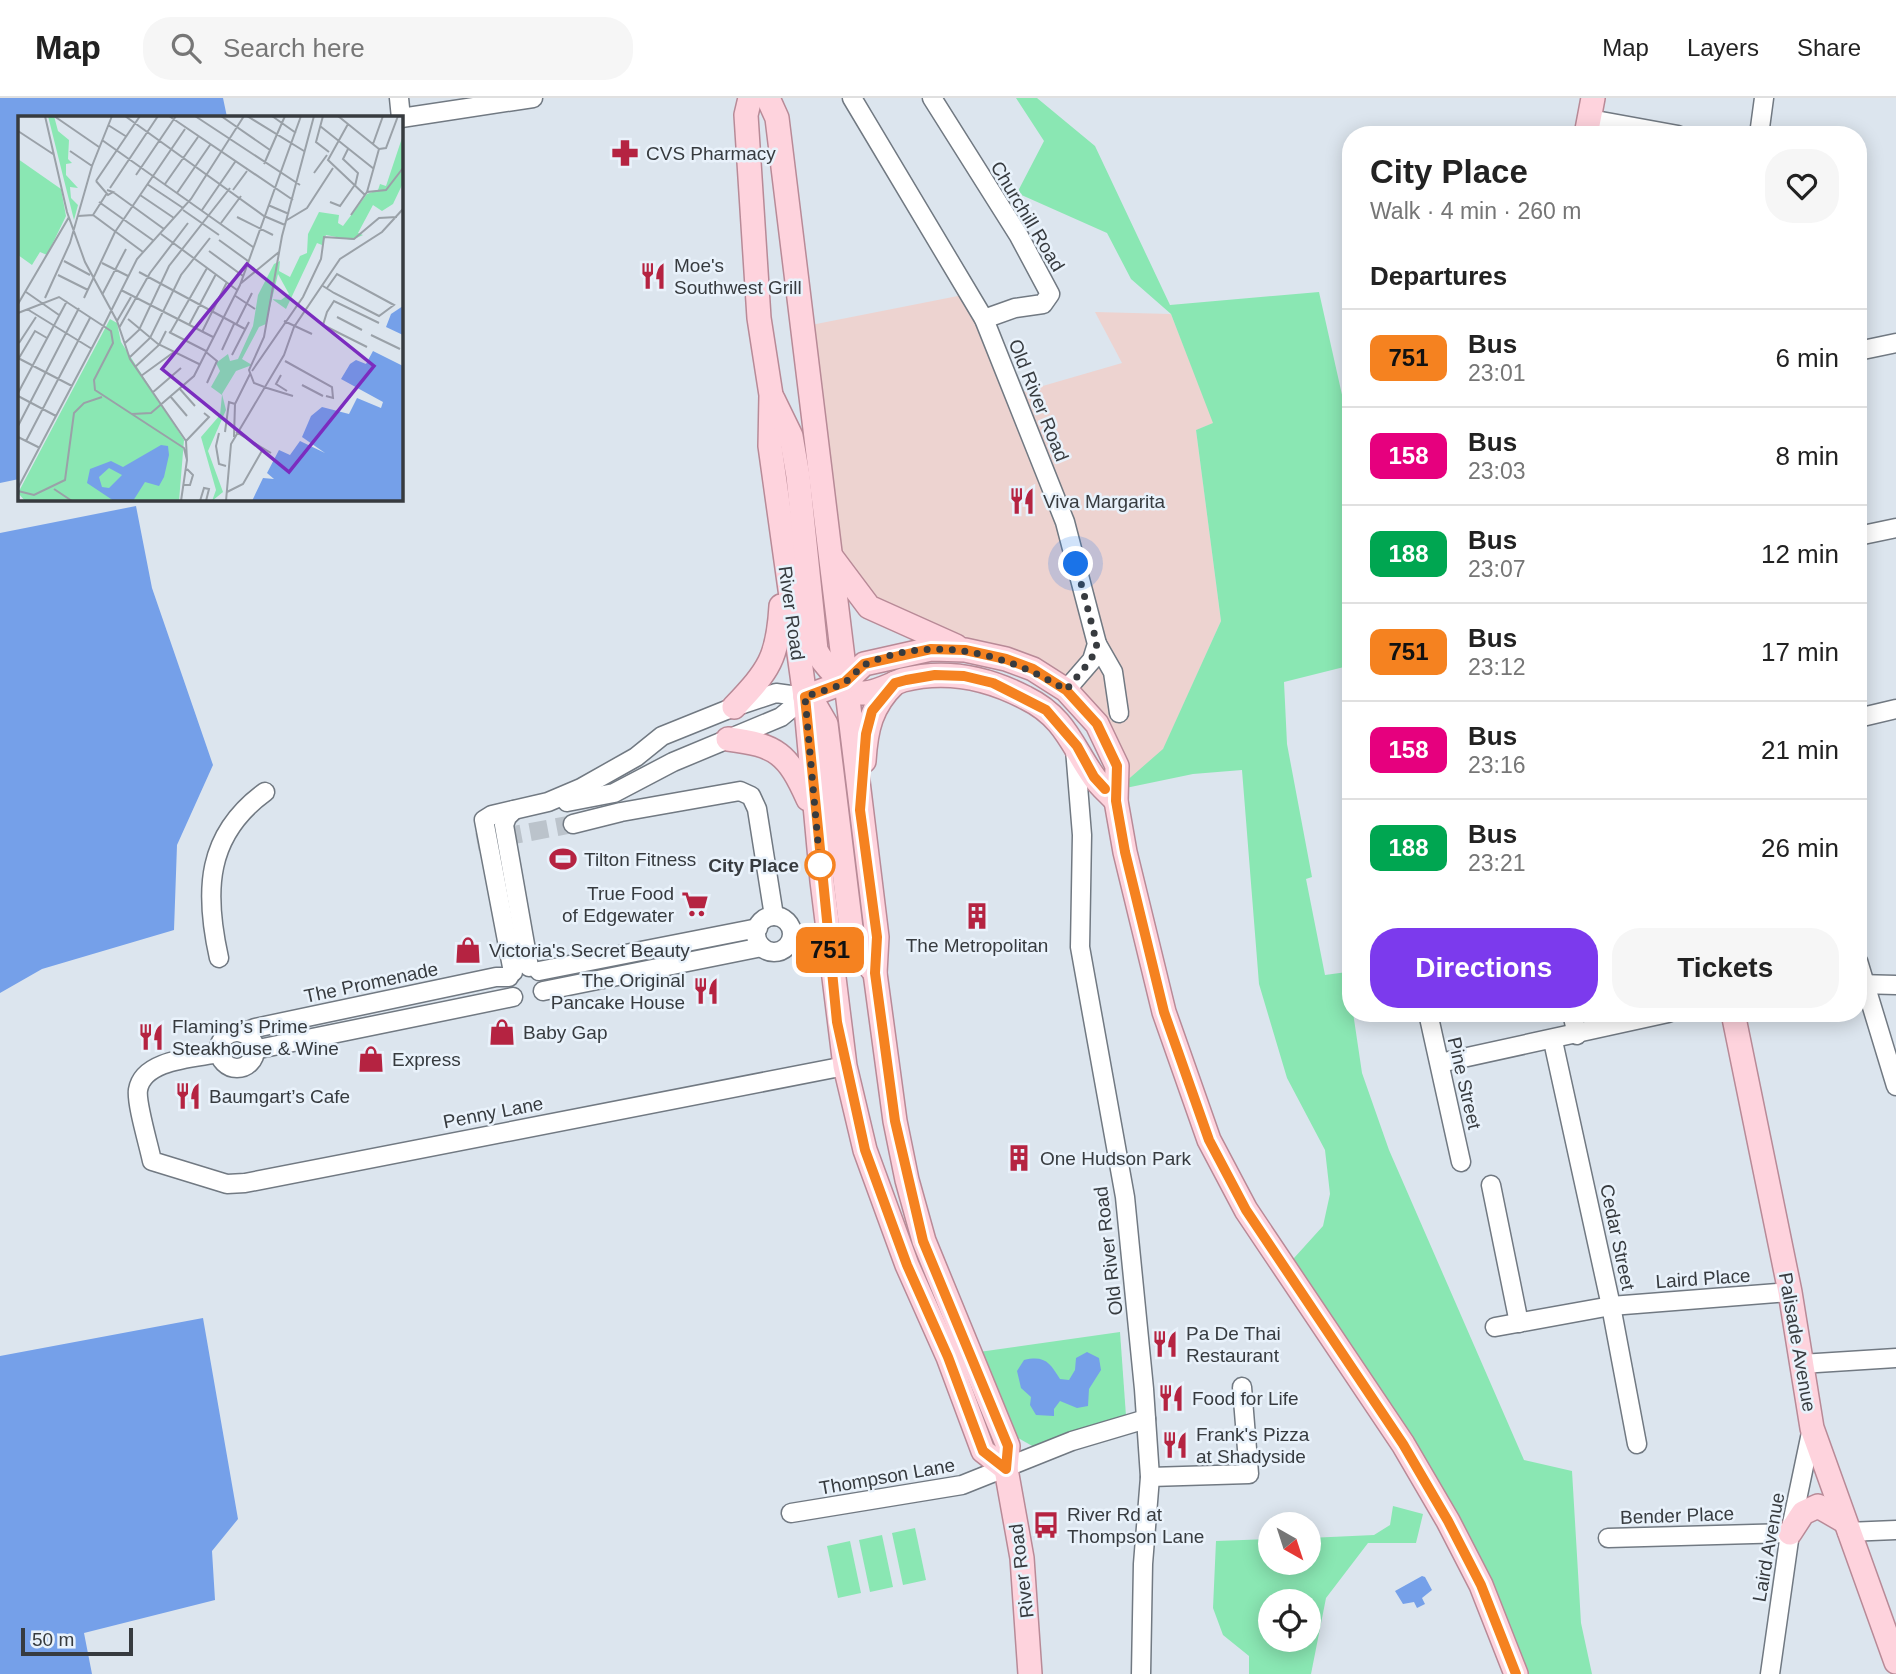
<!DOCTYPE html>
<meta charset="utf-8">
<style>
body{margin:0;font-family:Helvetica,sans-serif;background:#f6f6f6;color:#222;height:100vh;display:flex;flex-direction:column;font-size:26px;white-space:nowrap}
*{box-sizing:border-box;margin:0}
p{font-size:23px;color:#767676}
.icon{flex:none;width:38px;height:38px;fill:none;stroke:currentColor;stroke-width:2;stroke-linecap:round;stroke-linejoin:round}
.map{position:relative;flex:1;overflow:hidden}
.sheet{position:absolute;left:1342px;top:28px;width:525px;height:896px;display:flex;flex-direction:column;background:#fff;border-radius:28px;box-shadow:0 4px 18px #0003}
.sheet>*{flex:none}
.badge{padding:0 14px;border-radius:10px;font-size:24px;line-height:46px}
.needle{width:46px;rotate:141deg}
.fabs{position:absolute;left:1258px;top:1414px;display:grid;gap:14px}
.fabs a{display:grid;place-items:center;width:63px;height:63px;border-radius:50%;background:#fff;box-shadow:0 4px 18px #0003;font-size:35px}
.scale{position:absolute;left:21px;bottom:18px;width:112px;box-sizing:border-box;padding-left:7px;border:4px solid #373b3f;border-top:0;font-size:19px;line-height:24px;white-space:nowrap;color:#373b3f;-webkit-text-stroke:5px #e9f2fb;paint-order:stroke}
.you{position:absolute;width:35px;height:35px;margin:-18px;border:5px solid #fff;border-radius:50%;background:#1a73e8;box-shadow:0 0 0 10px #1a73e833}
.map>.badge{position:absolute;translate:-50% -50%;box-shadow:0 0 0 4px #fff}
h2{padding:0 28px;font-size:26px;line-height:63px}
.round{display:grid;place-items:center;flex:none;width:74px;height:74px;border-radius:28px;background:#f6f6f6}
.head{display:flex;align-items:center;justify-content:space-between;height:119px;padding:0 28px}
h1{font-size:33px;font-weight:700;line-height:52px}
.primary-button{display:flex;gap:14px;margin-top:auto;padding:14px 28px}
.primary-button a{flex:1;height:80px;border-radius:28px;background:#7c3aed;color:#fff;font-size:28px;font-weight:700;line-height:80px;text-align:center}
.primary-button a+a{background:#f6f6f6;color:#222}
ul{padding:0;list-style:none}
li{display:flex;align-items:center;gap:21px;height:98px;padding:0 28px;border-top:2px solid #e0e0e0}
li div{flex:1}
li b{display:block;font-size:26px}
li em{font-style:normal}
li .badge{min-width:77px;font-weight:700;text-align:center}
header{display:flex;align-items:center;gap:42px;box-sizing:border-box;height:98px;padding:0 35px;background:#fff;border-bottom:2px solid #e0e0e0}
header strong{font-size:33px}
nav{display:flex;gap:38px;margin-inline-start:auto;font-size:24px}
.search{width:490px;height:63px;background:#f6f6f6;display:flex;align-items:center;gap:18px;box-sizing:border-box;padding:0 24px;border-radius:28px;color:#767676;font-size:26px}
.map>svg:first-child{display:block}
.industrial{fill:#edd3d0}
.green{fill:#8ae7b3;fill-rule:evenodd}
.water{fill:#75a0e9}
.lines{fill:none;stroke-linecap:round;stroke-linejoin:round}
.minor-tunnel{stroke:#bbc3cb;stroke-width:18;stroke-dasharray:18 9;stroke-linecap:butt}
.minor-casing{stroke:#717982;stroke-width:21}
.major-casing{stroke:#b88a97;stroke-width:26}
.minor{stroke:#fff;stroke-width:18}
.major{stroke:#fed3dd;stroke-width:23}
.line-casing{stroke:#fff;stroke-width:16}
.line{stroke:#f58220;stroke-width:10}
.walk{stroke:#373b3f;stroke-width:7;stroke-dasharray:0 12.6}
.stop-dot{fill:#fff;stroke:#f58220;stroke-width:3.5}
.labels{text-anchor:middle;stroke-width:5;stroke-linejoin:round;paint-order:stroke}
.poi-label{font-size:19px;fill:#373b3f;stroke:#e9f2fb;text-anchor:start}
.street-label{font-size:19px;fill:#373b3f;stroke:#e9f2fb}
.stop-label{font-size:19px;font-weight:bold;fill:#373b3f;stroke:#e9f2fb;text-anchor:end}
.inset-road{fill:none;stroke:#9aa1a8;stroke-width:2}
.view{fill:#7b2cbf;fill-opacity:0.15;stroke:#7b2cbf;stroke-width:3.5}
.inset-edge{fill:none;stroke:#373b3f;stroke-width:3.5}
</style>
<header>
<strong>Map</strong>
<div class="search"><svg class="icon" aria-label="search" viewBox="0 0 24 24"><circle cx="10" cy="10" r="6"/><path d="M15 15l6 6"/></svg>Search here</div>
<nav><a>Map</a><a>Layers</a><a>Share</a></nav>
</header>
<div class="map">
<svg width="1896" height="1576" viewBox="0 0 1896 1576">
<rect width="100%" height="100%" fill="#dce5ee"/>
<path class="industrial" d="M968,196L1015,296L1122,265L1095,214L1171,216L1214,325L1196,332L1221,523L1163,652L1116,692L1117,668L1066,592L869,509L830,457L801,229Z"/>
<g class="green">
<path d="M1016,0H1037L1095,48L1170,207L1319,194L1351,337V580L1344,569L1284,584L1287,646L1312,779L1306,781L1325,877L1347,874L1362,975L1389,1052L1524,1362L1572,1373L1581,1525L1592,1576H1516L1499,1529L1285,1170L1323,1128L1330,1096L1325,1052L1287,980L1259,886L1242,672L1193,676L1116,692L1163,651L1221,523L1196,332L1213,325L1171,216L1131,181L1107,135L1017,95L1044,43Z"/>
<path d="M1120,1234L1126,1318L1034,1349L1013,1337L979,1254Z"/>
<path d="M1393,1408L1423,1416L1416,1445H1368L1326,1500L1311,1576H1249V1558L1223,1537L1213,1510L1216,1443L1270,1441V1465H1309V1440L1374,1437L1390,1427ZM1309,1503V1542H1270V1503Z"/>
<path d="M915,1430L926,1482L903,1487L892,1435Z"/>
<path d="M882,1437L893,1489L870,1494L859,1442Z"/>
<path d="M850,1443L861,1495L838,1500L827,1448Z"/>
</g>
<g class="water">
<path d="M0,0H223L227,19H19V381L0,385Z"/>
<path d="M136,408L152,490L213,667L177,747L174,832L42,871L0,895V435Z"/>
<path d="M203,1220L238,1421L212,1453L215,1502L84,1535L92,1576H0V1258Z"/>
<path d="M1087,1254L1099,1260L1101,1272L1089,1291L1088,1308L1077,1310L1060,1303L1054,1311V1318L1036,1317L1030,1307L1031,1299L1021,1290L1017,1273L1024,1262C1045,1257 1050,1265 1060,1281L1069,1282L1075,1272L1076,1260Z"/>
<path d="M1422,1478L1425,1479L1432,1492L1422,1500L1425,1506L1417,1510L1414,1504L1403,1506L1395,1493Z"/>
</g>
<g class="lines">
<path class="minor-tunnel" d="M477,744L573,726"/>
<defs>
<g id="minor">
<path d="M399,0L401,20"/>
<path d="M852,0L984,221L1065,424L1097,546L1092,562L1066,592"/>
<path d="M932,0L1019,138L1050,196L1043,206L1015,210L984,221"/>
<path d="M401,20L533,0"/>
<path d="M1590,21L1678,37"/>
<path d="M1759,37L1764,0"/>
<path d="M1858,253L1896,245"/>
<path d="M1858,438L1896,430"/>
<path d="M1097,546L1113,574L1119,615"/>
<path d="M1858,620L1896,611"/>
<path d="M1075,651L1082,737L1080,849L1125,1099L1144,1291L1150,1379L1143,1466L1141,1576"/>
<path d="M567,704L614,695L673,664L781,619L805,599"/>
<path d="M514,712L507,719L504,727L529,869"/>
<path d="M573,726L621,714L740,693L751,698L757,711L774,818"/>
<circle cx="774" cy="836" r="18"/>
<path d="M219,860C204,793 206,737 265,694"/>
<path d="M1858,863L1896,988"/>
<path d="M539,873L758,830"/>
<path d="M513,874L484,722L492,717L548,704L581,690L636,659L662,638L734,609L776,595L805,599"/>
<path d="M1858,886L1896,887"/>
<path d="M543,893L762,849"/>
<path d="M1428,915L1461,1064"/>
<path d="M1572,915L1577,937"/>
<circle cx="237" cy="952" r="18"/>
<path d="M243,935L255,930L496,879H509"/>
<path d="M1553,943L1611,1208L1637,1346"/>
<path d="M254,952L513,899"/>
<path d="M219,955C195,960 143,961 138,992C136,1005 149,1048 152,1063L227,1086L245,1085L845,968"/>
<path d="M1440,965L1668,915"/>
<path d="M1491,1087L1519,1225"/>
<path d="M1495,1229L1611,1208L1790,1194"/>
<path d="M1801,1266L1896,1260"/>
<path d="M1150,1379L1249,1376L1242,1289"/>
<path d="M791,1415L962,1387L1072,1343L1146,1321"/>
<path d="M1847,1434L1896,1432"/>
<path d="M1608,1440L1790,1435"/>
<path d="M1770,1576L1790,1435L1812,1330"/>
</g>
<g id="major">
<path d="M750,0L746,17L759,220L771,297L770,348L805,599L822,783L845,968L865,1052L907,1167L948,1259L983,1353L1006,1371"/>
<path d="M768,0L777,20L877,839L875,875L895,1023L907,1082L924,1143L1008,1348L1006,1371L1022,1460L1030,1576"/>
<path d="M1586,37L1593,0"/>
<path d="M773,301L791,338L798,378L816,552C822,565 848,593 862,595C874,596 891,586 903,582C946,571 988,580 1026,600C1065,619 1072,648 1094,679C1100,688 1109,695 1116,703"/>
<path d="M833,461L869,509L956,548"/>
<path d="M805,599L845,584L864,566L931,551L965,552L1006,561L1033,571L1066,592L1097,626L1117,668L1116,703L1125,754L1164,914L1209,1042L1246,1112L1403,1346L1448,1423L1481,1487L1516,1576"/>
<path d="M805,599L815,607L826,626L851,830L856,851L875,875"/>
<path d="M734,609C769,572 778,560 781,508"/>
<path d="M728,641C777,647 788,656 808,701"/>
<path d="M864,663C866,631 871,608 895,585"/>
<path d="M1733,915L1790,1194L1812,1330L1896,1564"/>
<path d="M1790,1435L1803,1415L1818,1408L1844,1423"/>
</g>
</defs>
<use href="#minor" class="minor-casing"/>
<use href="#major" class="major-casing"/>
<use href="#minor" class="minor"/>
<use href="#major" class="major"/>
</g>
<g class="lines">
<defs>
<path id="line" d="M1105,691L1094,679L1077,648L1046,612L993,585L964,578L935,577L906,582L895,585L872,613L866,636L860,712L877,839L875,875L895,1023L923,1143L1008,1348L1006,1371L983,1353L948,1259L907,1167L865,1052L837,924L805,599L845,584L864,566L931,551L965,552L1006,561L1033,571L1066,592L1097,626L1117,668L1116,703L1125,754L1164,914L1209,1042L1246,1112L1403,1346L1448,1423L1481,1487L1516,1576"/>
</defs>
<use href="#line" class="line-casing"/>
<use href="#line" class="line"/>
<path class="walk" d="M820,767L805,599C817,594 834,591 845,584C853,579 858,570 866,566C933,536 1006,555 1066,592L1091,562L1097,546L1076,466"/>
</g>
<defs>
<symbol id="pharmacy-bare" viewBox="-9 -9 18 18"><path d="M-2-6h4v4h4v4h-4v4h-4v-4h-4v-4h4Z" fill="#b52341" stroke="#e9f2fb" stroke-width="2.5" paint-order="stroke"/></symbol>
<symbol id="restaurant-bare" viewBox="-9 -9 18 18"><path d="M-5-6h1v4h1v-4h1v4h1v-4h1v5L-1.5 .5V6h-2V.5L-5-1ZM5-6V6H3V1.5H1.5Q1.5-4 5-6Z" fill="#b52341" stroke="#e9f2fb" stroke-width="2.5" paint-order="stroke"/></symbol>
<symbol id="stadium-bare" viewBox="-9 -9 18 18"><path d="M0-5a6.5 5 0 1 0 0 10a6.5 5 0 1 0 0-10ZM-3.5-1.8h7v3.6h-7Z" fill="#b52341" stroke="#e9f2fb" stroke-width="2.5" paint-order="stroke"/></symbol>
<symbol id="supermarket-bare" viewBox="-9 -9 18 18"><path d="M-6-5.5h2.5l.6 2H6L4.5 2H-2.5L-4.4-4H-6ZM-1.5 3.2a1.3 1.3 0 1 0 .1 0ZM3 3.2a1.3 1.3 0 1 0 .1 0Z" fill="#b52341" stroke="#e9f2fb" stroke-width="2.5" paint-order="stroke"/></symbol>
<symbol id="building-bare" viewBox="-9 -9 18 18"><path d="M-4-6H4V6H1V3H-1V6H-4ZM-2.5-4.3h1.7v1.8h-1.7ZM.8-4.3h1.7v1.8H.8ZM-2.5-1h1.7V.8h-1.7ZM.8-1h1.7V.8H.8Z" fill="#b52341" stroke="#e9f2fb" stroke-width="2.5" paint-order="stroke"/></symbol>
<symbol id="shop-bare" viewBox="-9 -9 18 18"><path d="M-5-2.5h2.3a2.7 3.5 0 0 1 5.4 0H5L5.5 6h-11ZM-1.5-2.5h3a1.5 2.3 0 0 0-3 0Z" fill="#b52341" stroke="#e9f2fb" stroke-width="2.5" paint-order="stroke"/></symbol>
<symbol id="bus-bare" viewBox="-9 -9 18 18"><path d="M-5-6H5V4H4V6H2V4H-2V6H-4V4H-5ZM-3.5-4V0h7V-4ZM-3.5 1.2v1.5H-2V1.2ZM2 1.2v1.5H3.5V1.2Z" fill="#b52341" stroke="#e9f2fb" stroke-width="2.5" paint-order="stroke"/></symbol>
</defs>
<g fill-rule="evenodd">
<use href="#pharmacy-bare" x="606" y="36" width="38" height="38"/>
<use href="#restaurant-bare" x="634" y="159" width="38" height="38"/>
<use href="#restaurant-bare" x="1003" y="384" width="38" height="38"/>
<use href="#stadium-bare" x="544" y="742" width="38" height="38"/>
<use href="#supermarket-bare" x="676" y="787" width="38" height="38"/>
<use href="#building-bare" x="958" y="799" width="38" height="38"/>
<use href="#shop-bare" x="449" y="833" width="38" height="38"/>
<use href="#restaurant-bare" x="687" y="874" width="38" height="38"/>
<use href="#shop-bare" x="483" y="915" width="38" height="38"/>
<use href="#restaurant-bare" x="132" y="920" width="38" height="38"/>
<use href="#shop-bare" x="352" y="942" width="38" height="38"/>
<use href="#restaurant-bare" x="169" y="979" width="38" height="38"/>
<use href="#building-bare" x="1000" y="1041" width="38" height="38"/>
<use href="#restaurant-bare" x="1146" y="1227" width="38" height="38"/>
<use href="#restaurant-bare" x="1152" y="1281" width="38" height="38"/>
<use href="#restaurant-bare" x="1156" y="1328" width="38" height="38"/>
<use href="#bus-bare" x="1027" y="1408" width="38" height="38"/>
</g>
<circle class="stop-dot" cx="820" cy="767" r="14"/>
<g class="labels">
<g class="poi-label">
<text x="646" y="62">CVS Pharmacy</text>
<text x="674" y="174">Moe's<tspan x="674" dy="22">Southwest Grill</tspan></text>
<text x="1043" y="410">Viva Margarita</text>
<text x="584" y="768">Tilton Fitness</text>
<text x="674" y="802" text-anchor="end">True Food<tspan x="674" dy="22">of Edgewater</tspan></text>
<text x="977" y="854" text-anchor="middle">The Metropolitan</text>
<text x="489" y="859">Victoria's Secret Beauty</text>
<text x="685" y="889" text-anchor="end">The Original<tspan x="685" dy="22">Pancake House</tspan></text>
<text x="172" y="935">Flaming’s Prime<tspan x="172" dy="22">Steakhouse &amp; Wine</tspan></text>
<text x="523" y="941">Baby Gap</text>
<text x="392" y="968">Express</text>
<text x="209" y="1005">Baumgart’s Cafe</text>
<text x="1040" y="1067">One Hudson Park</text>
<text x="1186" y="1242">Pa De Thai<tspan x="1186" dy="22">Restaurant</tspan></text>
<text x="1192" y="1307">Food for Life</text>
<text x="1196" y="1343">Frank's Pizza<tspan x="1196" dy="22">at Shadyside</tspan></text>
<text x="1067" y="1423">River Rd at<tspan x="1067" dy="22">Thompson Lane</tspan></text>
</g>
<g class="street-label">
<text transform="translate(1028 118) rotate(59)" y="7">Churchill Road</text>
<text transform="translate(1039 302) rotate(68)" y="7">Old River Road</text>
<text transform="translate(792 515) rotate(82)" y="7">River Road</text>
<text transform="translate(371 884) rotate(-12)" y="7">The Promenade</text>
<text transform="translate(1465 985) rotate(77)" y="7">Pine Street</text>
<text transform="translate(493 1014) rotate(-11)" y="7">Penny Lane</text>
<text transform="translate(1618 1139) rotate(78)" y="7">Cedar Street</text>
<text transform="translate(1108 1153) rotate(-97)" y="7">Old River Road</text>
<text transform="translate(1703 1180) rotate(-4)" y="7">Laird Place</text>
<text transform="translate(1798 1244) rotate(80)" y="7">Palisade Avenue</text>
<text transform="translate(887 1378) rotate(-10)" y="7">Thompson Lane</text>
<text transform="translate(1677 1417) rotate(-2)" y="7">Bender Place</text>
<text transform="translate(1768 1449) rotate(-80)" y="7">Laird Avenue</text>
<text transform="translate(1021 1473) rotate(-97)" y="7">River Road</text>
</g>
<g class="stop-label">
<text x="799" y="774">City Place</text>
</g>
</g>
<g transform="translate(18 18)">
<rect width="385" height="385" fill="#dce5ee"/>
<path d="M30,0H36L40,15L51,24L50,43L54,47L48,48V59L60,72L52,71L53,82L60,89L56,104ZM385,19V67L375,88L364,95L355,89L340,117L345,119L334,124L308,119L304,129L299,127L268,193L254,183L263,184L271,178L260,158L248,208L241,211L224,243L234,249L218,255L204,278L208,294L190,335L205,376L194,385L198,374L183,321L202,299L204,279L193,271L202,255L198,247L210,238L212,245L220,243L235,210L240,179L256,148L262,145L261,155L272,161L282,140L289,137L290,118L301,96L321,99L320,107L325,110L349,78L360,74L362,68L368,70ZM0,43L43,73L48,100L29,139L22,136L14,149L0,139ZM92,203L99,207L103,226L166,324L161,385H7L0,377Z" fill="#8ae7b3"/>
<path d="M385,190V219L368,211L373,198ZM355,235L385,250V385H234L245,362L256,363L249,357L261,334L272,339L282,325L307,337L284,321L293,300L304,291L331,298L339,282L363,292L365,286L323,263L332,248L338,244L348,248ZM143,329L150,330L151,339L146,361L141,370L127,366L115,385H96L69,367L72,353L93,345L105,351ZM91,352L104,359L91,372L84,371L81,361Z" fill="#75a0e9" fill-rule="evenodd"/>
<path class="inset-road" d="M27,0L49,96L67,146L99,205L112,243L168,325L169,344M36,0L81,31M107,0L246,100L267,109M151,0L275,84M177,0L282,69M203,0L252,34M229,0L286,35M254,0L278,17M305,0L298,26L311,36M320,0L361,33M330,8L310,44L347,79M90,9L109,21M302,10L356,53M0,15L35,38M84,24L235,131M355,28L365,0M330,33L325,43L340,57L337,70M361,33L368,32L380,0M52,35L74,50M246,48L267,0M296,57L309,39M118,59L158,0M78,65L122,0M78,65L90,79L95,76L89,74M129,68L165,92M147,68L180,21M92,72L140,0M215,74L229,55M95,76L146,113M349,76L361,33M159,77L192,29M122,79L156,102M81,86L136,125M312,86L322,90L336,70M250,89L271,98M165,94L201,119M184,94L217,46M75,99L89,77M333,99L349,76L368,74L385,52M60,100L75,99L125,136M219,101L255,119M269,104L289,92L315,52M203,107L223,80M143,118L219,174M201,124L230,145M191,135L225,160M46,145L72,159M84,147L110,160M121,156L227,213M40,159L70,174M222,168L261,136M305,170L316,177L361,200L376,189L319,158L309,172M103,174L195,221M8,176L41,199M84,179L108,133M216,179L237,193M27,182L52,127L74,50L94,0M66,182L97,116L167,13M0,188L51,101M9,193L74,233M0,197L41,181L93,215L95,227L76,264L77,274L166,332L169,344L163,385M319,201L344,214M110,203L140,228L181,248M99,205L113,181M266,205L294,218M86,209L119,143L173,83L226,0M171,209L198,158M218,209L234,177M101,212L132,157L170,107M151,216L188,235M184,216L209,166M152,217L189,152M353,219L382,233M1,227L18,201M106,228L121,214L151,150L212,72M349,231L305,209L309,196L316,185L361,207M204,234L216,208M188,236L199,245L189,267M214,239L231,206M112,241L132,222L163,159L192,122M0,242L54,270M1,242L17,215L29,222M267,245L314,271L315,282L308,280M117,251L141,229L148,215M234,255L285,181L303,143L306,121L336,123L361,102L379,101M263,259L258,268L269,275M123,260L156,236M284,269L305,280M161,272L177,290M249,272L275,280M249,272L236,267L231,254L246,221L264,120L296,0M0,277L49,185M134,277L163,252M0,280L38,300M152,280L169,300M114,298L133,297L176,260L222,169L283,0M0,310L61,192M207,316L211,286L217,288M218,316L253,337M201,317L198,330L201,348L208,350M0,321L22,332M216,321L217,288L232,258M8,325L72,202M168,325L191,301L186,297M166,369H172L175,359L169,353M0,372L86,209M36,373L54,385M0,375L16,379L47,364L56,297L66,287L84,281M209,376L225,368L245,333M182,385L186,372L191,373L188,385M208,385L213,328L266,239L276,211L322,143L364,116L385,93"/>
<path class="view" d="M229,148L356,250L271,356L144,253Z"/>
<rect width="385" height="385" class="inset-edge"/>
</g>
</svg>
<div class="fabs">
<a><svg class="needle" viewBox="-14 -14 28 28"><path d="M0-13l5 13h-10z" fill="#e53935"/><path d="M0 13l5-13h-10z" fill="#767676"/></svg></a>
<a><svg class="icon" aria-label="locate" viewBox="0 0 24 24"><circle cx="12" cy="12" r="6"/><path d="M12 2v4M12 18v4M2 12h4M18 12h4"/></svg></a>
</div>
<div class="scale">50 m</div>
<div class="you" style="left:1076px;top:466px"></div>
<b class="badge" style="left:830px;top:852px;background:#f58220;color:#111">751</b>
<section class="sheet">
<div class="head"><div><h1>City Place</h1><p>Walk · 4 min · 260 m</p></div><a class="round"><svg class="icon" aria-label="heart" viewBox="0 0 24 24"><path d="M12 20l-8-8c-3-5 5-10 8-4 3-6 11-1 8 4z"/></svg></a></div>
<h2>Departures</h2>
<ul>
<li><span class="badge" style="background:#f58220;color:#111">751</span><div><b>Bus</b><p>23:01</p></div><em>6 min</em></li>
<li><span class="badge" style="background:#e6007e;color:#fff">158</span><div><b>Bus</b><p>23:03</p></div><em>8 min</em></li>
<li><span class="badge" style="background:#00a651;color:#fff">188</span><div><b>Bus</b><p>23:07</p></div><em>12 min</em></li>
<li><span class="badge" style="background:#f58220;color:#111">751</span><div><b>Bus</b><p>23:12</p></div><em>17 min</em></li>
<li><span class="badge" style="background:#e6007e;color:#fff">158</span><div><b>Bus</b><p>23:16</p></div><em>21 min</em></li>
<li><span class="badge" style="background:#00a651;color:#fff">188</span><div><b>Bus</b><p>23:21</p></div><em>26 min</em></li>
</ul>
<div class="primary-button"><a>Directions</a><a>Tickets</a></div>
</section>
</div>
